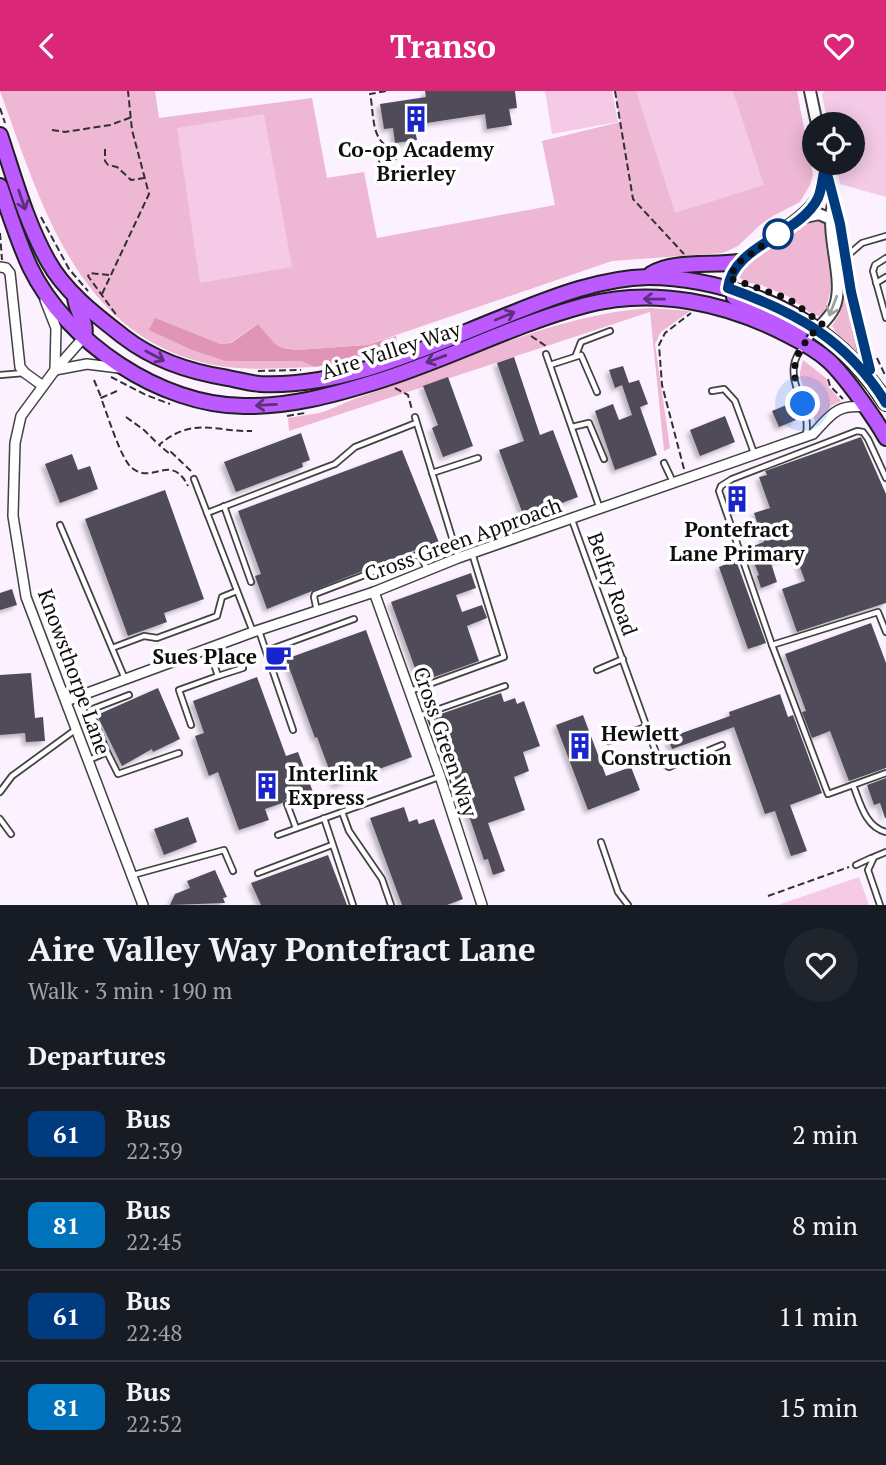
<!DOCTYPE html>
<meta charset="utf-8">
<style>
body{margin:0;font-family:"PT Serif",serif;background:#20242c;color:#f1f3f6;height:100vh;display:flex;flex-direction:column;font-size:26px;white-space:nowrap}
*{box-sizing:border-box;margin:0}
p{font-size:23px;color:#9ea1a6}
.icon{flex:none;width:38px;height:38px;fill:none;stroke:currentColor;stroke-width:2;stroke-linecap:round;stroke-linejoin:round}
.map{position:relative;height:814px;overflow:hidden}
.sheet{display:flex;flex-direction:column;background:#171b24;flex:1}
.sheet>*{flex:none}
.badge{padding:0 14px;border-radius:10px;font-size:24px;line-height:46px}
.buttons{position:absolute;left:802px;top:21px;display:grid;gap:14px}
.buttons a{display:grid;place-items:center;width:63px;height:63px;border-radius:50%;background:#171b24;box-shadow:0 4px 18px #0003;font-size:35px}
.you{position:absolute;width:35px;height:35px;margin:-18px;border:5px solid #fff;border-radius:50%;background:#1a73e8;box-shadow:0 0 0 10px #1a73e833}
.map>.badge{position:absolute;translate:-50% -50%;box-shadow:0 0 0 4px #fff}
h2{padding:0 28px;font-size:26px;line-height:63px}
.round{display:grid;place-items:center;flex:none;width:74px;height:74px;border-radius:37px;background:#20242c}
.headline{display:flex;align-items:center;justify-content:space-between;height:119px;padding:0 28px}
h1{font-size:33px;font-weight:700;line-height:52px}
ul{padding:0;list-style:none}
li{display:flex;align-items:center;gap:21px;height:91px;padding:0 28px;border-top:2px solid #363941}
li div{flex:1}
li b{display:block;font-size:26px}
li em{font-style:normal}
li .badge{min-width:77px;font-weight:700;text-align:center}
header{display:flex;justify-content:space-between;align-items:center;height:91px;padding:0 28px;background:#db2777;color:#fff;font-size:32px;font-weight:700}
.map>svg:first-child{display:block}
.green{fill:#eeb7d4}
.forest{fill:#e095b7}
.pitch{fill:#f4cae6}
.building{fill:#504b59;filter:url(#shadow)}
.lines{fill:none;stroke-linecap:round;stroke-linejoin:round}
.service-casing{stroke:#424242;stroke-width:8}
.minor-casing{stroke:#424242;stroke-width:12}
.tertiary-casing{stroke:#424242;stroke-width:14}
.trunk-casing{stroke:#202020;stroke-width:18}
.path{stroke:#313131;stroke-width:2;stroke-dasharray:7 3.5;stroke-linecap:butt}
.service{stroke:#fff;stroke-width:4.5}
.minor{stroke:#fff;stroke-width:9}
.tertiary{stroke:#fff;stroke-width:10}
.trunk{stroke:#bc59ff;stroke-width:14}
.oneway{stroke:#5d307b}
.oneway2{stroke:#9f9f9f}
.line-casing{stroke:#fff;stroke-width:16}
.line{stroke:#003b80;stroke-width:10}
.walk{stroke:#0f0f0f;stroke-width:7;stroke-dasharray:0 12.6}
.stop-dot{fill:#fff;stroke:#003b80;stroke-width:3.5}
.labels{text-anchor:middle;stroke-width:7;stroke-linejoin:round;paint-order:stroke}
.poi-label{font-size:21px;font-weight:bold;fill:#0f0f0f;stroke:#fff}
.street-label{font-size:21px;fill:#0f0f0f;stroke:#fff}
</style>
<header><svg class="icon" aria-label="back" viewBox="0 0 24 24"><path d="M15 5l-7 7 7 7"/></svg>Transo<svg class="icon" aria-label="heart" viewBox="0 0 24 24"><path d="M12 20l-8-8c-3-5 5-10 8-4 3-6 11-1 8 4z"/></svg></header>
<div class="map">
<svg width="886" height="814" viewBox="0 0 886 814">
<defs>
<filter id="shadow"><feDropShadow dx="-3.5" dy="3.5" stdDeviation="2" flood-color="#0004"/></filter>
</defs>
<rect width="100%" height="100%" fill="#fcf2ff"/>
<g class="green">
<path d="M0,0H155L159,27L312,7L327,87L364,81L377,147L555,114L542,50L620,31L615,0H797L813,84L810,94L800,111L773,125L760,134L738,155L723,162L612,170L367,254L297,259L282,257L273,252L258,233L230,252L220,253L226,270H301L315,276C283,277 251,280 219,275C79,251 42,115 0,0Z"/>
<path d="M814,129L825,131C826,139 825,146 826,154C830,185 836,198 821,226L809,221L789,206L761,194L749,192L736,185L745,173L803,133Z"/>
<path d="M845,205H847L863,268L839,246L832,235L839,224Z"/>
<path d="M650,217L690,220L661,241L655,253L670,357L664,360L650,221L289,340L288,327C298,325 309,324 319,322C331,319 343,312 354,308C452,277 545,224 650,217Z"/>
<path d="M803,269L826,287L828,295L841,310L831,315L816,333L800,286V281Z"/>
</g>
<path class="forest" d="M155,227L220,253L231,252L258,233L274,252L282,257L297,259L367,254L396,245L397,251L376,261L348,270L315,276L301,270H226L192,259L149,239Z"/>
<g class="pitch">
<path d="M545,0H612L618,31L552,43Z"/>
<path d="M636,0H733L764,94L675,122Z"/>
<path d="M824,0H886V106L840,93L835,72H852V33H828L822,4Z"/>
<path d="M264,23L292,176L200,192L177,37Z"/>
<path d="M859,786L869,814H778Z"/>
</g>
<g class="building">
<path d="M425,0H515L517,17L509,18L512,34L487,38L485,23L414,34L417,49L395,52L393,37L384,38L380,13L426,6Z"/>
<path d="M514,266L540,344L553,339L578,406L524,426L499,359L524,350L497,272Z"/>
<path d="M623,275L629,292L639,289L648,313L640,316L657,364L615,379L595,320L613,313L619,329L632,324L622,294L615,297L609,279Z"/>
<path d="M448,286L473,355L443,366L432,337L438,334L423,295Z"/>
<path d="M789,313L796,329L779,336L772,320Z"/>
<path d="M725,325L735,351L700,365L690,339Z"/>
<path d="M301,342L310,369L302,372L303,376L236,401L224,371Z"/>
<path d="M861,346L886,403V512L797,541L782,498L805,490L795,463L771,472L777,491L761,497L757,485L759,484L748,457L764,451L754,422L770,417L759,386L767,384L765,380Z"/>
<path d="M402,359L440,454L421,461L415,459L267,518L255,485L261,483L238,420Z"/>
<path d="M72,363L78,379L90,375L98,398L60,412L45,373Z"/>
<path d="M744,397L748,407L743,409L746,416L732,420L726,402Z"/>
<path d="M165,399L204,508L164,522L167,531L128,545L85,428Z"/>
<path d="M736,469L766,552L748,558L719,476Z"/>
<path d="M471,482L476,497L456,504L462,521L482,514L487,527L467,535L479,570L420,591L391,511Z"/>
<path d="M12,498L17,514L0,519V502Z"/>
<path d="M871,532L886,572V677L849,690L830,640L812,647L802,621L806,620L785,563Z"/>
<path d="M366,539L412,666L335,694L317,646L315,647L286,568Z"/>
<path d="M31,582L35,627L43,626L45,650L26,651L25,642L0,644V584Z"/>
<path d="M257,586L286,665L298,661L313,701L290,709L286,708L282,712L265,718L269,729L239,739L218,681L209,685L195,645L204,642L193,610Z"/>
<path d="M158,597L180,648L153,661L152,658L122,675L97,624Z"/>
<path d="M501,602L504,611L515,607L517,613L524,610L540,655L523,661L529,680L514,686L525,719L488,732L505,780L493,784L488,768L484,769L435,625Z"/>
<path d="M780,603L788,626L793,624L822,702L790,714L807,760L791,765L775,720L765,723L734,636L672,658L668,647L730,625L729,621Z"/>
<path d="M583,624L606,685L631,676L640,699L588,719L556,634Z"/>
<path d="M886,687V727H885L880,712L874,714L867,694Z"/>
<path d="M404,716L409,731L417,728L419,733L434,728L463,808L447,814H402L370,727Z"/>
<path d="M188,726L197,751L164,764L154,738Z"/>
<path d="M328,764L347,814H261L251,792Z"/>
<path d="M215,779L227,806L223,807L225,812L170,814L175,803L190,797L187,790Z"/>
</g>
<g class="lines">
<defs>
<g id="service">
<path d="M847,165L862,152L886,145"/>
<path d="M886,167L875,174L873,180L886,227"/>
<path d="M876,192L886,186"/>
<path d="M546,263L600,418"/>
<path d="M576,264L581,251L610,240"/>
<path d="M550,274L581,264L597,301"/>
<path d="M0,284L24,282"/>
<path d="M712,300L724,298L735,310L754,362"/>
<path d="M415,326L458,466"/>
<path d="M572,336L589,332L604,368"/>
<path d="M806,343C812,316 784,291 797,265C801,257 808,249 814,242"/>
<path d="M664,372L673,391"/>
<path d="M432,382L478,367"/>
<path d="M886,387L868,348L863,341L857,340L732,388L721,395L719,400L772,554L828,703L886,682"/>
<path d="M194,388L253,541"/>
<path d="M224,415L251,491"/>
<path d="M207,422L335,373L355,356L416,332"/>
<path d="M572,429L659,670L669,676L722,654"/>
<path d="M60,434L125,588"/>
<path d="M317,520L314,506L315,503L417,464L421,466L427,478"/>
<path d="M259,540L293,639"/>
<path d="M772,554L878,521L886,541"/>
<path d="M112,557L144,545L157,547L217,525L222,506L237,500"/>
<path d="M266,560L354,528"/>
<path d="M597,579L623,568"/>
<path d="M218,585L243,577"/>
<path d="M410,600L504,566L472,462"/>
<path d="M429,622L459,705L449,710"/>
<path d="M419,625L505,595"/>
<path d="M191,634L179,599L218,585L209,558"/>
<path d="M609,650L645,636"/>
<path d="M107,661L118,683L179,662"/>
<path d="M89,669L107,661L90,619L129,604"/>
<path d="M853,694C860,711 865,736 886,741"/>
<path d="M0,701L12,685L75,639"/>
<path d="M287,713L296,737"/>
<path d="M342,721L349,740L382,788L391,814"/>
<path d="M324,727L353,814"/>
<path d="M0,728L11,743"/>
<path d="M278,744L439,686"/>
<path d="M601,751L618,801L628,814"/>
<path d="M856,774L871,767"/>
<path d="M258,782L332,754"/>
<path d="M133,784L224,759L233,780"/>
<path d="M880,814L868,779L874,766L886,761"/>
</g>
<g id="minor">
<path d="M0,176L6,177L10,182L20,276L25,282L43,295"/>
<path d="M45,209L56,237L55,279"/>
<path d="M84,246L55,279L21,325L15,352L13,425L26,506L143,814"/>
<path d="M55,279L87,273L119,277"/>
<path d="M374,501L440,685L482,814"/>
<path d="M66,610L253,541L374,501L458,467L813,343C831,324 836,313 865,316"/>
</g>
<g id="tertiary">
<path d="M810,0L817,33"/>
<path d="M825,72L840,133L851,201L870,287"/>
<path d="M801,127L819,123L835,130"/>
<path d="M728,197C733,158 794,141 816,109C822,101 822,87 825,77"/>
<path d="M817,238C823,232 830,226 834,217C846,190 825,147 833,113"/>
</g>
<g id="trunk">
<path d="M0,44C14,86 26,131 48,170C65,201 97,225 124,246C155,270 190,281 228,287C238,289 249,292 260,293C348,297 433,253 513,222C555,205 602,187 648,186C684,186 720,194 754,206C808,225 855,263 886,312"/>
<path d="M0,95C9,122 18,150 30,176C66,251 161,315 244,315C289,316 333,304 375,291C447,269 514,233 586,214C655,196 727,212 788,244C802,251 817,259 829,270C845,285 875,327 886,347"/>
<path d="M651,183C672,169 713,175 739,171"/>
<path d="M75,205C75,221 88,229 84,246"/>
<path d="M734,206L800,241"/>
</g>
</defs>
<use href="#service" class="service-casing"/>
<use href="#minor" class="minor-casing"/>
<use href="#tertiary" class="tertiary-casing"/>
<use href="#trunk" class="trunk-casing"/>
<g class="path">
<path d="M386,0L370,3C373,16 372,36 379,47C384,56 393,57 396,68L379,70L381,77L430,84"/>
<path d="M615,0L633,108L684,163"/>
<path d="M0,17L5,32"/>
<path d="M52,39L65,41L110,34L132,26"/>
<path d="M105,58V70L108,74L117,76L131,89L144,87"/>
<path d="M41,126L69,178L88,200"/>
<path d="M0,142L2,169"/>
<path d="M109,184L90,182L88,185L117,225"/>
<path d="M102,203L149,103L132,39L128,0"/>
<path d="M531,245L546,255"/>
<path d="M877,267L886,286"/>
<path d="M258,280L301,279"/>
<path d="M111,286L146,304L170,313"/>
<path d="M828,288L830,295L843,308"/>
<path d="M94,289L101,306"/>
<path d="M395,297L408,304L412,319"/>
<path d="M117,300L101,307C107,322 121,369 132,377C153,394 171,361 188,395"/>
<path d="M287,325L305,322"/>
<path d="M126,326L144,339L158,353"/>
<path d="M684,378L662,294L659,254L665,242L691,222"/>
<path d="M191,380L171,361L170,363L159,354C193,325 216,341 252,340"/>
<path d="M768,805L849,776"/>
</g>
<use href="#service" class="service"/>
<use href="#minor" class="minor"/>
<use href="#tertiary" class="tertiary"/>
<use href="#trunk" class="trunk"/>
</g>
<defs><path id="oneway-shaft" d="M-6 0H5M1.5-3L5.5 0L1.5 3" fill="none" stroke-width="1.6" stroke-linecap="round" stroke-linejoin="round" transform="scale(1.75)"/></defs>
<g class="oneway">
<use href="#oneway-shaft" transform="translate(22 109) rotate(71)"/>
<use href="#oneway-shaft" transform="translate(654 208) rotate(-179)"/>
<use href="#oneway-shaft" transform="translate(505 225) rotate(-22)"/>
<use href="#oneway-shaft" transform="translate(155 265) rotate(28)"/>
<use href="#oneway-shaft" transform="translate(436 268) rotate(160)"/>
<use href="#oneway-shaft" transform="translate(266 314) rotate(177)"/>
</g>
<use class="oneway2" href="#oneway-shaft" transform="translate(833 215) rotate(111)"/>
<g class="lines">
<defs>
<path id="line" d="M870,279L851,201L840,133L825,75C823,84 822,98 818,107C800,144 733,154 728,197C796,221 847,249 886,312"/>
</defs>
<use href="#line" class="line-casing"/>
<use href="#line" class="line"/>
<path class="walk" d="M778,143L780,142L738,172L729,187L789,208L822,233C794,260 787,276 803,313"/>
</g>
<defs>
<symbol id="building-bare" viewBox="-9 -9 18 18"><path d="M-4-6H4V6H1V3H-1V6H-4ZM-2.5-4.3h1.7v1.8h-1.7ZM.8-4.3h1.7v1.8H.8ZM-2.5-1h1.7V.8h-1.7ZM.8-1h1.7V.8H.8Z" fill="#1a24cd" stroke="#fff" stroke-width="2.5" paint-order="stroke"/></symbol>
<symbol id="cafe-bare" viewBox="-9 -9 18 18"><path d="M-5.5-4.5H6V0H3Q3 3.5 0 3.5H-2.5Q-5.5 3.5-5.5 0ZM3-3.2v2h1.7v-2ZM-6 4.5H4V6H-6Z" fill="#1a24cd" stroke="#fff" stroke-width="2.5" paint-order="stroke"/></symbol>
</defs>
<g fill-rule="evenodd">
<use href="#building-bare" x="397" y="9" width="38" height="38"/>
<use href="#building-bare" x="718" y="389" width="38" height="38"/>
<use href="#cafe-bare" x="259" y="547" width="38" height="38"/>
<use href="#building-bare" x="561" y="636" width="38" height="38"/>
<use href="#building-bare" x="248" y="676" width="38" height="38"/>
</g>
<circle class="stop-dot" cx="778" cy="143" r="14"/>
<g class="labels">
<g class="poi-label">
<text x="416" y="66">Co-op Academy<tspan x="416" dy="24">Brierley</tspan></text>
<text x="737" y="446">Pontefract<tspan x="737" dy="24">Lane Primary</tspan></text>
<text x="257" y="573" text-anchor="end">Sues Place</text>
<text x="601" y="650" text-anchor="start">Hewlett<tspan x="601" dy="24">Construction</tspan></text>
<text x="288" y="690" text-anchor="start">Interlink<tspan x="288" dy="24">Express</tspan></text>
</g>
<g class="street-label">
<text transform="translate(391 260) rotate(-18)" y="7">Aire Valley Way</text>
<text transform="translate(463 449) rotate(-20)" y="7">Cross Green Approach</text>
<text transform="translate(612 493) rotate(70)" y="7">Belfry Road</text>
<text transform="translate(74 581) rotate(70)" y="7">Knowsthorpe Lane</text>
<text transform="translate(445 651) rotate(71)" y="7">Cross Green Way</text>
</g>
</g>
</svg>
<div class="buttons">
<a><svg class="icon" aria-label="locate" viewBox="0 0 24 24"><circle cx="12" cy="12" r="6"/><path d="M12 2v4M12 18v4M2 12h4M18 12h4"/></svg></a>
</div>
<div class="you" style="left:803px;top:313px"></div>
</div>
<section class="sheet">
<div class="headline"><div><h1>Aire Valley Way Pontefract Lane</h1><p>Walk · 3 min · 190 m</p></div><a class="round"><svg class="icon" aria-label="heart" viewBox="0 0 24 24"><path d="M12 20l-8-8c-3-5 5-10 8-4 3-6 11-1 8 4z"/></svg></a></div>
<h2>Departures</h2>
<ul>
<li><span class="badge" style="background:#003b80;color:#fff">61</span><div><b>Bus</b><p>22:39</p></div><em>2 min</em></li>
<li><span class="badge" style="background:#0072bc;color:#fff">81</span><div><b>Bus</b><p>22:45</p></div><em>8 min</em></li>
<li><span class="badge" style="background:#003b80;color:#fff">61</span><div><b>Bus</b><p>22:48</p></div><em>11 min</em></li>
<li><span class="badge" style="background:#0072bc;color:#fff">81</span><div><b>Bus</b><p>22:52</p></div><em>15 min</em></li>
</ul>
</section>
